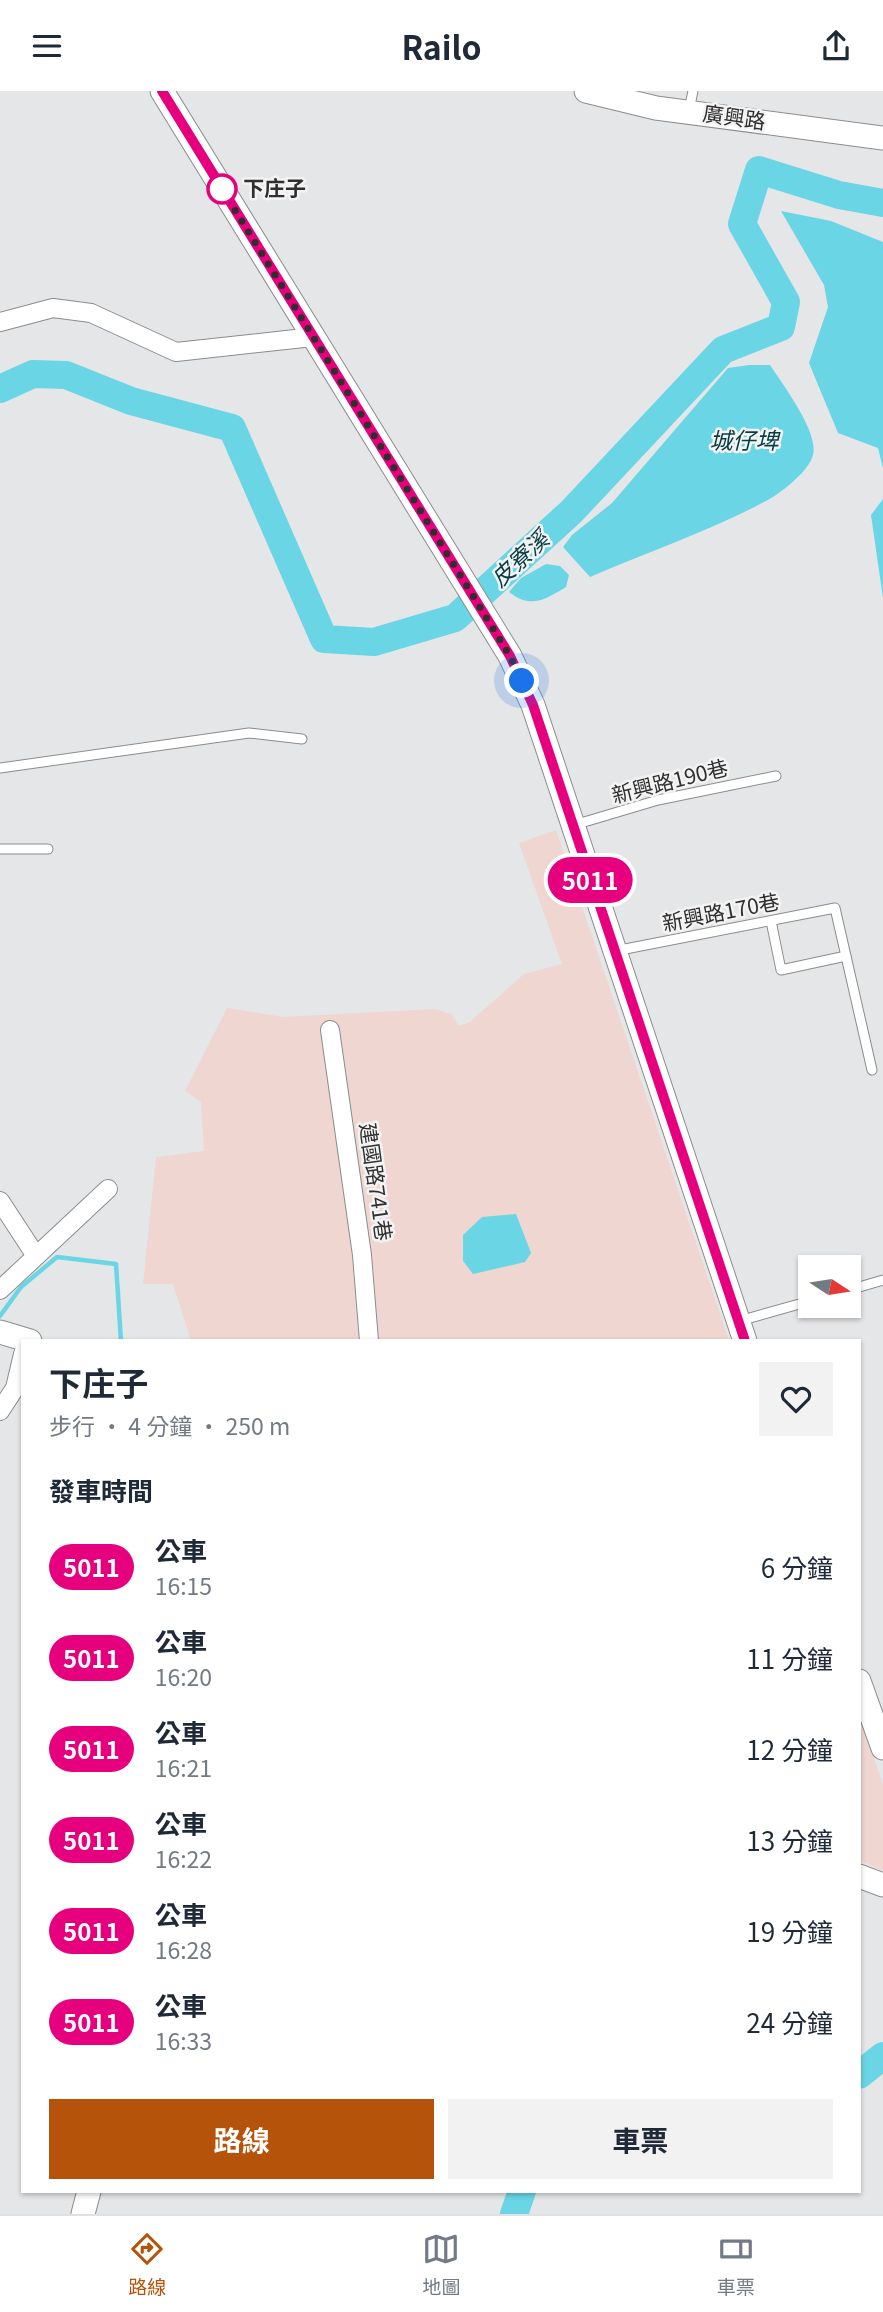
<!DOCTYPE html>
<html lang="zh-TW">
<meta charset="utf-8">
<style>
body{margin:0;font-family:Georgia,"Noto Sans TC",serif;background:#f2f2f3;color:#1f2937;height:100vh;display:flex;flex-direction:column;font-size:26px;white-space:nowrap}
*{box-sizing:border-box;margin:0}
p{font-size:23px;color:#747a83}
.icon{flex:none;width:38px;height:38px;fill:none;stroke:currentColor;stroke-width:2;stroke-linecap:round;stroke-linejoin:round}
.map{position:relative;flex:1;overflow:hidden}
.panel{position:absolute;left:21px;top:1248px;width:840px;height:854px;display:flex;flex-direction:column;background:#fff;border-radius:0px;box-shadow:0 2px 5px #0004}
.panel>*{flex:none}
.badge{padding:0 14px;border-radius:23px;font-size:24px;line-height:46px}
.needle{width:46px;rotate:102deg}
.controls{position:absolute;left:798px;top:1164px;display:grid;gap:14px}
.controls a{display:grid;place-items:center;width:63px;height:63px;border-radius:0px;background:#fff;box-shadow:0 2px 5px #0004;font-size:35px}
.you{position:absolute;width:35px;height:35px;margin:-18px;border:5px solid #fff;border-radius:50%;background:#1a73e8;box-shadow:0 0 0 10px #1a73e833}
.map>.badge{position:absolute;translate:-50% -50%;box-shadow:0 0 0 4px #fff}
h2{padding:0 28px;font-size:26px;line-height:63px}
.round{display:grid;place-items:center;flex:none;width:74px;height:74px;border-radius:0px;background:#f2f2f3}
.head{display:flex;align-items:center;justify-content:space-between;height:119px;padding:0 28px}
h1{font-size:33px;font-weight:700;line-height:52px}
.primary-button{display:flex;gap:14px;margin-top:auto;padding:14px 28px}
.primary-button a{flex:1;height:80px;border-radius:0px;background:#b45309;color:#fff;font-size:28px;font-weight:700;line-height:80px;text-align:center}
.primary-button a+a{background:#f2f2f3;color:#1f2937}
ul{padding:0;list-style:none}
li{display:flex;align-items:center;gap:21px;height:91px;padding:0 28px}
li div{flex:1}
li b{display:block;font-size:26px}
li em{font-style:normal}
li .badge{min-width:77px;font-weight:700;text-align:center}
header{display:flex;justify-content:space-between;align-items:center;height:91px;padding:0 28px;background:#fff;font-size:32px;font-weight:700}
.tab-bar{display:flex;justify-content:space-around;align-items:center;height:98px;border-top:2px solid #e0e1e3;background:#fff;font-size:19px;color:#747a83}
.tab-bar a{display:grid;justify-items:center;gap:4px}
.tab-bar .current{color:#b45309}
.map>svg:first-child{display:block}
.industrial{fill:#efd6d0}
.water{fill:#6ad5e5}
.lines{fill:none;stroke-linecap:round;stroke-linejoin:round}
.stream{stroke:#6ad5e5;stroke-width:4.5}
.river{stroke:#6ad5e5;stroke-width:28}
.service-casing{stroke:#8b8c8d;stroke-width:11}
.minor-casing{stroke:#8b8c8d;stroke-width:20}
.tertiary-casing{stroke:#8b8c8d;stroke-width:25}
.service{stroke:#fff;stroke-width:9}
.minor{stroke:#fff;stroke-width:18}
.tertiary{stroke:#fff;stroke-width:23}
.line-casing{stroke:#fff;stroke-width:16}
.line{stroke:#e6007e;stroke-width:10}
.walk{stroke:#2f2f2f;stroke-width:7;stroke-dasharray:0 12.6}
.stop-dot{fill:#fff;stroke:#e6007e;stroke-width:3.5}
.labels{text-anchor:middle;stroke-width:5;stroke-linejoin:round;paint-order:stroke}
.street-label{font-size:21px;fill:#2f2f2f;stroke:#f3f3f4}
.stop-label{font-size:21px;font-weight:bold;fill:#2f2f2f;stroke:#f3f3f4;text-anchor:start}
.water-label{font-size:23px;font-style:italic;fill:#073c43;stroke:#f3f3f4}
</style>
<header><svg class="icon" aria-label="menu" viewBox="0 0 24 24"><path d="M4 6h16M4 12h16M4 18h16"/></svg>Railo<svg class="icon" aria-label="share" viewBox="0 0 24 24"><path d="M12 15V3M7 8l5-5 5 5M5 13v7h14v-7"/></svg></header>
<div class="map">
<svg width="883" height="2123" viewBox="0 0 883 2123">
<rect width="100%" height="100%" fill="#e5e6e7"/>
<g class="industrial">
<path d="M556,739L729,1249H191L173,1193H143L156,1066L204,1060L201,1011L185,1000L227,917L284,926L435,918L451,923L459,935L470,931L524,883L562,873L519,752Z"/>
<path d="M859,1626L883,1693V1779L859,1769Z"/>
</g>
<g class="water">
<path d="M781,120L831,130L883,151V377L878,357L838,342L809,272L828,216L824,194Z"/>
<path d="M749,274H770C783,294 819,341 813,364C809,380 782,401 768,409C712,439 648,461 590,486L563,456L572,444L612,412L728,277Z"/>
<path d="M883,408V507L871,424Z"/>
<path d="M546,473L560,475L569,484L566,496C544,509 531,518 509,501L521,487Z"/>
<path d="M516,1123L531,1162L525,1171L473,1183L463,1170V1144L482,1126Z"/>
</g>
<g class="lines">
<path class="stream" d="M0,1225L21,1196L57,1166L116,1173L121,1250"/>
<g class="river">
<path d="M0,298L33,283L66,284L131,310L232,337L324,548L374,551L455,527L571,421L723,259L781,236L786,211L742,133L759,79L839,104L883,112"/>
<path d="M859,1984L883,1965"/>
<path d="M514,2123L522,2100"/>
</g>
<defs>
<g id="service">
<path d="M689,19L693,0"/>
<path d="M0,677L249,642L302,648"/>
<path d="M574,734L658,709L776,685"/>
<path d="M0,758H48"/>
<path d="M771,830L781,879L846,865"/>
<path d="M615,860L835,817L872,979"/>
<path d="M849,1199L883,1189"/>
<path d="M739,1230L810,1210"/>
</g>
<g id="minor">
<path d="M0,231L53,217L91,222L176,261L313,246"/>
<path d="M330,939L362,1164L369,1250"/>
<path d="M0,1110L36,1165"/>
<path d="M0,1199L108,1098"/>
<path d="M0,1320L15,1297L23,1263"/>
</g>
<g id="tertiary">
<path d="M162,0L510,565L533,614L745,1250"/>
<path d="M586,0L656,17L883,47"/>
<path d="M0,1241L30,1250"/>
<path d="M859,1590L883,1657"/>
<path d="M859,1785L883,1794"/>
<path d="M83,2123L89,2100"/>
</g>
</defs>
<use href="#service" class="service-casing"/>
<use href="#minor" class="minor-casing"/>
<use href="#tertiary" class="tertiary-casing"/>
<use href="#service" class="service"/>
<use href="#minor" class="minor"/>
<use href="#tertiary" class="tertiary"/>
</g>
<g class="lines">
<defs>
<path id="line" d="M162,0L510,565L533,614L745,1250"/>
</defs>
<use href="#line" class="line-casing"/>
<use href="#line" class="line"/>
<path class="walk" d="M222,98L510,565L522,590"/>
</g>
<circle class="stop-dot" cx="222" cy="98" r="14"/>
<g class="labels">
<g class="street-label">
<text transform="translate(734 27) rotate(8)" y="7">廣興路</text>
<text transform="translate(670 691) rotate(-14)" y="7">新興路190巷</text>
<text transform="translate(721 822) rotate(-11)" y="7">新興路170巷</text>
<text transform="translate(375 1091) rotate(82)" y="7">建國路741巷</text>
</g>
<g class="stop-label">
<text x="243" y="105">下庄子</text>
</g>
<g class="water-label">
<text x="744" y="358">城仔埤</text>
<text transform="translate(520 468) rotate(-43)" y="8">皮寮溪</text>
</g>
</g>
</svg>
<div class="controls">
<a><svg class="needle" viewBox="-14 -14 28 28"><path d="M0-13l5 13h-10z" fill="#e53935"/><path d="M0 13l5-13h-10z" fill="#747a83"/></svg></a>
</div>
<div class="you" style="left:522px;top:590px"></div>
<b class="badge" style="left:590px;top:789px;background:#e6007e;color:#fff">5011</b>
<section class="panel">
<div class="head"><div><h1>下庄子</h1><p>步行 · 4 分鐘 · 250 m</p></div><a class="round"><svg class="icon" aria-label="heart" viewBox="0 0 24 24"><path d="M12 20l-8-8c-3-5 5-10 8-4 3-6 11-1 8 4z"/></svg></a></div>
<h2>發車時間</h2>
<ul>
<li><span class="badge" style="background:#e6007e;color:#fff">5011</span><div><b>公車</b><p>16:15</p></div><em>6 分鐘</em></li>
<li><span class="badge" style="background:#e6007e;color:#fff">5011</span><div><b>公車</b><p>16:20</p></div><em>11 分鐘</em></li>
<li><span class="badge" style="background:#e6007e;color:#fff">5011</span><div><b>公車</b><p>16:21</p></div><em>12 分鐘</em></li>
<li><span class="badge" style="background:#e6007e;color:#fff">5011</span><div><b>公車</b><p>16:22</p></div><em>13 分鐘</em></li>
<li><span class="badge" style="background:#e6007e;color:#fff">5011</span><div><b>公車</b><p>16:28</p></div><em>19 分鐘</em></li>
<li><span class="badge" style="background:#e6007e;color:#fff">5011</span><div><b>公車</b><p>16:33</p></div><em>24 分鐘</em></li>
</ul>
<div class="primary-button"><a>路線</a><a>車票</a></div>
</section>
</div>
<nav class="tab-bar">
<a class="current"><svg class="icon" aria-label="directions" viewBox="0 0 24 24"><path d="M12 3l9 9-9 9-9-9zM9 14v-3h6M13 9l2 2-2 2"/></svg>路線</a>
<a><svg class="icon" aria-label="map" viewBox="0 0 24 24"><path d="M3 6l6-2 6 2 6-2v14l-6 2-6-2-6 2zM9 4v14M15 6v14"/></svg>地圖</a>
<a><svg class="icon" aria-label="tickets" viewBox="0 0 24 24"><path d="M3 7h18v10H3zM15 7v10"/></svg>車票</a>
</nav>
